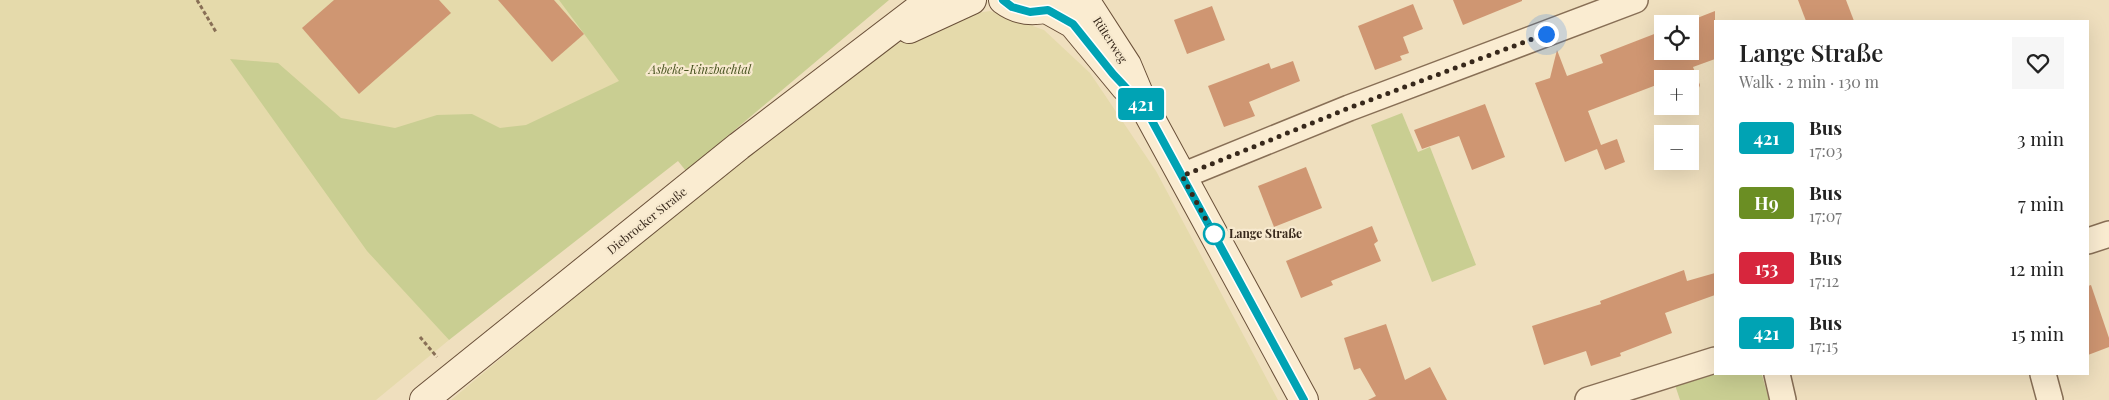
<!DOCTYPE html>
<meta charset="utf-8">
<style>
body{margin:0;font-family:"Playfair Display",serif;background:#f6f6f6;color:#222;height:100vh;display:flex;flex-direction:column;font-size:19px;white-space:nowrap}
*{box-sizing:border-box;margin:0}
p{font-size:16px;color:#767676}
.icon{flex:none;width:28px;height:28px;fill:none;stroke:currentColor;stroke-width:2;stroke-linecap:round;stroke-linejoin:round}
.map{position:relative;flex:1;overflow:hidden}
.details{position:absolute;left:1714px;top:20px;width:375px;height:355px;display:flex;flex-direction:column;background:#fff;border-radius:0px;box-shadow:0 5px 20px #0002}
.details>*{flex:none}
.badge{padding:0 10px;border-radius:4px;font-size:18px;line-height:32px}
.fabs{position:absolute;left:1654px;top:15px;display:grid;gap:10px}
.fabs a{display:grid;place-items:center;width:45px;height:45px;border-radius:0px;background:#fff;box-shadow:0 5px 20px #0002;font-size:25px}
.you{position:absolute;width:25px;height:25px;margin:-12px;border:4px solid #fff;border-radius:50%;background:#1a73e8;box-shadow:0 0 0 8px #1a73e833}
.map>.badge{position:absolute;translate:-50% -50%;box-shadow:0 0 0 2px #fff}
.round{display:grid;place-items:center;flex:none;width:52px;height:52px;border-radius:0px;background:#f6f6f6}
.head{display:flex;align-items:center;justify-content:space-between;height:85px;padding:0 25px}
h1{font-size:24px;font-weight:600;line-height:38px}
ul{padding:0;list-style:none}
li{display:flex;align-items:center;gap:15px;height:65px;padding:0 25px}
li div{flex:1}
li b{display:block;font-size:19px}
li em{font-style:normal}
li .badge{min-width:55px;font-weight:700;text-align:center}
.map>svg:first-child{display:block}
.farmland{fill:#e5daab}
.green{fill:#c9ce92}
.building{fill:#cf9672}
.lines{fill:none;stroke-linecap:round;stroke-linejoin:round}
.street-casing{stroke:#886f56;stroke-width:28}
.secondary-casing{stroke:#6a5039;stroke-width:30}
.path{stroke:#886f56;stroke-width:3;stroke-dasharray:4 2.5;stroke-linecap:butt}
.street{stroke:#faecd1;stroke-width:25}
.secondary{stroke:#faecd1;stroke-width:28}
.line-casing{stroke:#fff;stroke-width:11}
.line{stroke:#00a3b4;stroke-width:8}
.walk{stroke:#37281b;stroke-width:5;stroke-dasharray:0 9}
.stop-dot{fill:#fff;stroke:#00a3b4;stroke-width:2.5}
.labels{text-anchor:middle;stroke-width:4.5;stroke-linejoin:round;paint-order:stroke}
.street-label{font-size:12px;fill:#37281b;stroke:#f7e9ce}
.park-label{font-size:12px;font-style:italic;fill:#495421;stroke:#f7e9ce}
.stop-label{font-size:12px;font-weight:bold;fill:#37281b;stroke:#f7e9ce;text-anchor:start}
</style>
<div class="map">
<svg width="2109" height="400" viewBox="0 0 2109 400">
<rect width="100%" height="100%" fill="#efdfbe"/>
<g class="farmland">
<path d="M0,0H630L685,96L368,251L449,340L376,400H0Z"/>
<path d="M990,11L1044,30L1090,73L1156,171L1278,400H451L634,247L874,56L950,17Z"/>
</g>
<g class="green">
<path d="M559,0H889L686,171L678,161L449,340L367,251L230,59L278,63L341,118L395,128L437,115L472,114L500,128L526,125L619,81Z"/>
<path d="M1402,113L1418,152L1430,147L1476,265L1432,282L1371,125Z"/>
<path d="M1715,374H1760L1762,375L1769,400H1680L1675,385Z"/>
</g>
<g class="building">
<path d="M334,0H439L451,13L359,94L302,28Z"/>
<path d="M498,0H554L584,34L552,62Z"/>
<path d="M1453,0H1522V1L1463,25Z"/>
<path d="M1798,0H1846L1854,21H1806Z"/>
<path d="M1413,4L1423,29L1403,37L1409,53L1400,56L1402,60L1375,70L1358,26Z"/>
<path d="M1212,6L1225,40L1187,54L1174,20Z"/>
<path d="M1715,11V59L1693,67L1700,85L1693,105L1690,106V79H1662V94L1659,84L1588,111L1601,145L1617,139L1625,162L1605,170L1597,149L1565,162L1535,83L1550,78L1557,50L1567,76L1603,63L1600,55L1662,31V51H1690V24H1682Z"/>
<path d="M1293,61L1300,81L1249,102L1255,116L1224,127L1208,86L1269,63L1271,69Z"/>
<path d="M1485,104L1505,157L1472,170L1459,136L1422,149L1414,130Z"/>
<path d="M1306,167L1322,208L1274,227L1258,186Z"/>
<path d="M1372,226L1378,241L1374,244L1381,261L1331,281L1333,285L1301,298L1286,261Z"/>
<path d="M1684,270L1687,281L1715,273V295L1665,313L1672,333L1620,353L1621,356L1591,366L1586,351L1544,365L1532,326L1601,304L1600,301Z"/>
<path d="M2091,285L2109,338V347L2088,355V286Z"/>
<path d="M1386,324L1405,380L1430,367L1447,400H1368L1376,396L1360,368L1354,370L1344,338Z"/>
</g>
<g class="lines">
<defs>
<g id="street">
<path d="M1182,176L1349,108L1635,0"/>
<path d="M2088,241L2109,234"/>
<path d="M1777,374L1783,400"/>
<path d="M2043,374L2050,400"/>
<path d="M1588,400L1715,360"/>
</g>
<g id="secondary">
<path d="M1003,0C1023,15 1043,12 1064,2"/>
<path d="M1085,0L1127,65L1145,108L1304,400"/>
<path d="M1048,10L1073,24L1125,87"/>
<path d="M909,29L972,0"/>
<path d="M424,400L739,146L930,0"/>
</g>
</defs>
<use href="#street" class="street-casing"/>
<use href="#secondary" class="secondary-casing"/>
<g class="path">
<path d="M197,0L216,32"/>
<path d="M420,337L437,357"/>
</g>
<use href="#street" class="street"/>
<use href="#secondary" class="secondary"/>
</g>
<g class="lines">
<defs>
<path id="line" d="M1003,0L1012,7L1030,12L1048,10L1073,24L1113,74L1145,108L1304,400"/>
</defs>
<use href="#line" class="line-casing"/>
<use href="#line" class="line"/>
<path class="walk" d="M1214,234L1182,176L1349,108L1546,34"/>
</g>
<circle class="stop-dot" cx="1214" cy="234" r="10"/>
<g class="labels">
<g class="street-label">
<text transform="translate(1110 40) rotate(57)" y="4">Rüterweg</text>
<text transform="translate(647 221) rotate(-39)" y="4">Diebrocker Straße</text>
</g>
<g class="park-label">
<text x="700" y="74">Asbeke-Kinzbachtal</text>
</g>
<g class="stop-label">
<text x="1229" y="238">Lange Straße</text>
</g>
</g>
</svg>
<div class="fabs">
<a><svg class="icon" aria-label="locate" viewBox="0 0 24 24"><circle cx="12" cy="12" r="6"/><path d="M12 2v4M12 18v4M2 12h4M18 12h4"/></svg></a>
<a>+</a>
<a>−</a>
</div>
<div class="you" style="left:1546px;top:34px"></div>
<b class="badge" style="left:1141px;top:104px;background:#00a3b4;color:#fff">421</b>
<section class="details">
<div class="head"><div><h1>Lange Straße</h1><p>Walk · 2 min · 130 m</p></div><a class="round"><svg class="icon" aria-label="heart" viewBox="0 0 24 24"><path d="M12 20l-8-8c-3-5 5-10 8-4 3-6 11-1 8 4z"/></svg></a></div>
<ul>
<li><span class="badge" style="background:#00a3b4;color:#fff">421</span><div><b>Bus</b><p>17:03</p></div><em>3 min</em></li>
<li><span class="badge" style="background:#6b8e23;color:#fff">H9</span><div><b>Bus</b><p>17:07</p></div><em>7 min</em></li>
<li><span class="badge" style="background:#d7263d;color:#fff">153</span><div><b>Bus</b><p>17:12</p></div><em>12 min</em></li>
<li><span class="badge" style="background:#00a3b4;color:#fff">421</span><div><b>Bus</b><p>17:15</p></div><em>15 min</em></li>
</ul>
</section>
</div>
